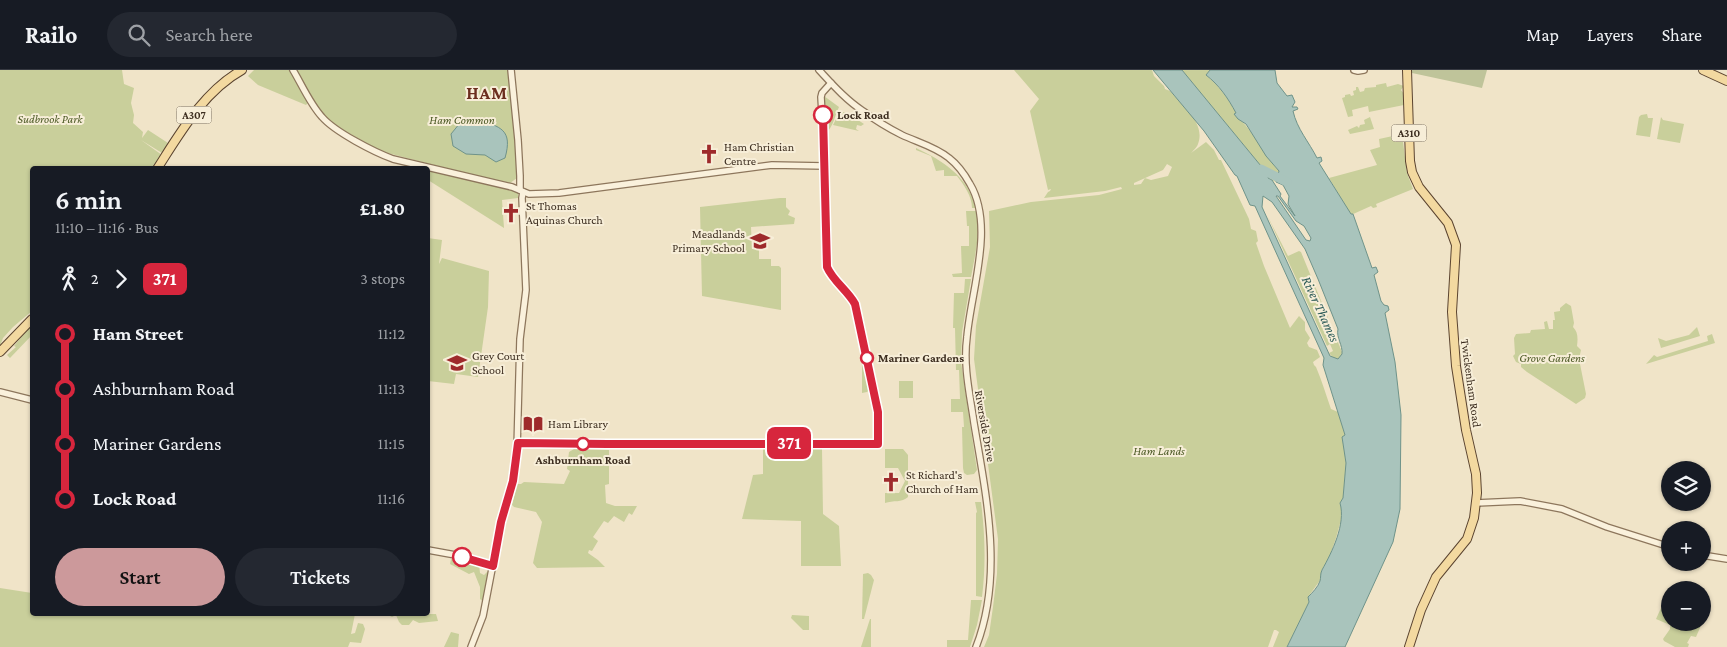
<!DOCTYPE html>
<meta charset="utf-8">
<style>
body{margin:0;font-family:"Crimson Pro",serif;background:#242831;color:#f1f3f6;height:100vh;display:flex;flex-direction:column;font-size:19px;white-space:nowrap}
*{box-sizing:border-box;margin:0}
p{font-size:16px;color:#9ea1a6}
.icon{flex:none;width:28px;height:28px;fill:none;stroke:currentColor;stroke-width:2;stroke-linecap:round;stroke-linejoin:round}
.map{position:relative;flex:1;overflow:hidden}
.side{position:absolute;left:30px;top:96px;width:400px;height:450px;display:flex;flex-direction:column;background:#171b24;border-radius:5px;box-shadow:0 1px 4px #0004}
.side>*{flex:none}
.badge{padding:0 10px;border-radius:8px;font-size:18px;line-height:32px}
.buttons{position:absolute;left:1661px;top:391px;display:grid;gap:10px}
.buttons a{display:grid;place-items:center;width:50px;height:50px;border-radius:50%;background:#171b24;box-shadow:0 1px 4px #0004;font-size:25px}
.map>.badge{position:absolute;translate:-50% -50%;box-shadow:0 0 0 2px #fff}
.legs{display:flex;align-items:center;gap:8px;height:55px;padding:0 25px;font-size:16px}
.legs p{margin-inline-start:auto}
.head{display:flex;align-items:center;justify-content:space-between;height:85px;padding:0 25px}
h1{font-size:28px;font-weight:600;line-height:38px}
.action{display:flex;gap:10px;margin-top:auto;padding:10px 25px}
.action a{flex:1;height:58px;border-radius:30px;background:#cc999b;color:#111;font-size:20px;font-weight:600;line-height:58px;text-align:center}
.action a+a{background:#242831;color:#f1f3f6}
ul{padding:0 25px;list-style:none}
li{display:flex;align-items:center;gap:18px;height:55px;font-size:19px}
li i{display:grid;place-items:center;width:8px;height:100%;margin:0 6px;background:currentColor}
li i::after{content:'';width:12px;height:12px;margin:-6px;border:4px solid;border-radius:50%;background:#171b24}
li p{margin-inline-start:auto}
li:first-child i{background:linear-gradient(#0000 50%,currentColor 0)}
li:last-child i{background:linear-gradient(currentColor 50%,#0000 0)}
header{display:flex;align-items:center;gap:30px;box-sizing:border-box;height:70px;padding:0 25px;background:#171b24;border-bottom:1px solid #363941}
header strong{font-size:24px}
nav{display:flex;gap:28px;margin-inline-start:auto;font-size:18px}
.search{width:350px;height:45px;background:#242831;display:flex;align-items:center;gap:12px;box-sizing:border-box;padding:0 18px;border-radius:28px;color:#9ea1a6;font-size:19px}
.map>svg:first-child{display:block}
.green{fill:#c9cf9b;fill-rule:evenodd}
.cemetery{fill:#bfc49a}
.water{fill:#a9c4bc;stroke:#6f938a;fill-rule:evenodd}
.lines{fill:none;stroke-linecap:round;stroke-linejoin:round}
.river{stroke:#a9c4bc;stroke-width:9}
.tertiary-casing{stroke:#8d765c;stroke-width:8}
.primary-casing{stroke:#5b4430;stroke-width:10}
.tertiary{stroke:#faf1dc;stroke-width:5.5}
.primary{stroke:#f3d9a0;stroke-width:8}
.line-1-casing{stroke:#fff;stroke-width:11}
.line-1{stroke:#d7263d;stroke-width:8}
.stop-1-dot{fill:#fff;stroke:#d7263d;stroke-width:2.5}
.labels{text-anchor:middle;stroke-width:4;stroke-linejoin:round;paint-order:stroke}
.shield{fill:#f7eed8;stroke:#756857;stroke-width:1}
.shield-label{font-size:11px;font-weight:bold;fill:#3d2e20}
.stop-label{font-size:12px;font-weight:bold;fill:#3d2e20;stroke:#f7eed8;text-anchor:start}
.park-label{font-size:12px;font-style:italic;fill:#4d5a26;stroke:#f7eed8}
.poi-label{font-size:12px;fill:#3d2e20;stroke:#f7eed8;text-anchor:start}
.street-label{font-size:12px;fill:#3d2e20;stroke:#f7eed8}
.water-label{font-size:14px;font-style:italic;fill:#2f5d5a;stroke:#f7eed8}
.district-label{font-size:18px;font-weight:bold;letter-spacing:1px;fill:#6b2e1e;stroke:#f7eed8}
</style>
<header>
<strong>Railo</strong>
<div class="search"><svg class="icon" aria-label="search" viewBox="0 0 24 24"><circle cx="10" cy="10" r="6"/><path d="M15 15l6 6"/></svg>Search here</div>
<nav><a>Map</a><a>Layers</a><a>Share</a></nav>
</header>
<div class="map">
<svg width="1727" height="577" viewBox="0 0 1727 577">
<rect width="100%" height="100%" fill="#f0e4c8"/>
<g class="green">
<path d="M0,0H122L124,14L134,18L131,33L134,45L133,53L143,62L142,68L148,60L168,73L162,83L141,70L162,85L153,99H32V241L13,257L3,268L0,276Z"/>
<path d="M254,0H289L309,32L306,35L258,15L248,6Z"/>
<path d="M296,0H508L515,65L517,108L510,113L472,105L380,81L340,58L327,48L316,34Z"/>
<path d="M1014,0H1152L1154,6L1164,16L1165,19L1170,21C1182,35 1206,53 1198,74C1197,77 1193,81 1191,83L1206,72L1214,80L1219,90H1221L1249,149L1251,159L1256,161L1258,171L1256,173L1264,196L1290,258L1299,246L1305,252V260L1310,268L1307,273L1309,277L1317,280L1320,287L1313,292L1314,295L1316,297C1322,311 1326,325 1331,339L1338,342L1345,365L1343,367L1346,393L1343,428L1340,433L1342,439L1341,450L1336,468L1327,494L1321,501V509L1308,527L1309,532L1287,577H1273L1279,562L1276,560H1274L1268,577H984L989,565L993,537L997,504L998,469L974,289L976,256L990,177L989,141L1031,132L1099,125L1122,119L1121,117L1105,121L1044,128L1048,122L1050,121L1051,119L1048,120L1030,41L1039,29ZM1167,94L1172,97L1168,106L1151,110L1145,108L1141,114L1134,115V113L1163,100Z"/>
<path d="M1182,0H1210L1206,5C1219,16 1228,28 1236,43L1234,44C1255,61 1261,82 1279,101L1276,112L1268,108L1271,101L1261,96Z"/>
<path d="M1386,13L1387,17L1398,14L1404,16L1401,20L1404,24V35L1369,42L1368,36L1352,40L1353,46L1348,47L1342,28L1345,27V25L1350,24L1351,26L1354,25L1353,21L1356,20V17H1358L1360,22L1364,21L1365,18L1376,17V15Z"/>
<path d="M824,26L839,37C835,45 833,57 827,62Z"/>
<path d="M844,42L849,44L864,54L861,56L857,55L856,59L859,61L833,55L838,45Z"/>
<path d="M1647,44L1648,48H1653L1650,67L1636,65L1639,47L1641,45Z"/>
<path d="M1370,47L1374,59L1350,64L1348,60L1357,56L1359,58L1360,55L1365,54L1364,50Z"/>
<path d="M1661,47L1663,50L1684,54L1680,73L1657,69Z"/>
<path d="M1402,64L1407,103L1413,119L1376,134L1377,137L1373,138L1371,136L1351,145L1329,108L1377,95L1370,80L1380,77L1379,69Z"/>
<path d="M916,78C943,91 968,106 976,138H972C972,126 964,115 957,106H944V100L936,101L931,86L916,80Z"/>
<path d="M428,100L516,121L518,123V128L502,130L504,158L428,110Z"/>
<path d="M780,128H786V137L790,141L788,145L795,148L794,154L751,157L752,179H759V189H771V196H779L781,198V240L702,226L700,137Z"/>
<path d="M966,141H976C981,163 975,185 971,207H953L952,204L962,203L961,176H969V156H967Z"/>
<path d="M1268,147L1288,186L1299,181L1301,182L1342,282L1341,288L1338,290L1334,289L1329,283L1333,281L1330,274L1327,276Z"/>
<path d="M428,168L442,170L439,194L442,188L489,201L488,237L478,307L456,304L454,314L428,311Z"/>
<path d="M965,209H971L962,262L961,292L977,400L974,404L967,405L964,403L963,398L962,357H964L963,342H951V329H960L959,300H956L955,258H953L954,223H964Z"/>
<path d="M1566,233L1571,236L1574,253L1573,257C1578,262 1578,268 1577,276L1581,280L1579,289L1586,324L1585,328L1576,334L1527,302L1521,297V294L1516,292L1513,286L1515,284L1514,268L1516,264L1530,263L1531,260L1545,259L1544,252L1547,251L1549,259H1553V250H1555L1554,242L1560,241V238Z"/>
<path d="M32,254V265L10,288L7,285L16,277L14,276Z"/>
<path d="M1697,257L1700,266L1661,278L1658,268L1666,271L1689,265Z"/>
<path d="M1712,264L1715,273L1646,294L1654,285L1657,287L1708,271L1707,266Z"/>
<path d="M862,293L865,297L870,319L867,322L862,323Z"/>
<rect x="899" y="311" width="14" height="17"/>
<path d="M574,379L609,380V414L605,415L606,433L615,436H637L632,445L629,443L624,452L614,446L608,453L604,451L593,467L598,471L592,481L589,480L588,483L598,490L605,497L537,498L533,493L542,452L536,442L514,437L512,435L517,414H521L524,412L564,414L570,401L567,399L569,382Z"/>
<path d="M763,379H822L823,444L839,456L841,496H801V451L742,449L753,405L763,404Z"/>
<path d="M885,379H903L908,385V427C902,433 893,430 885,433V423H899L905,411L898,398H885Z"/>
<path d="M975,432H981C985,464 986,495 982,527L976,526V443L977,442Z"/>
<path d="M451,489L464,492L467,490L479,494L480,503L484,505L489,500L485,533L480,529V517L474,502L469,504L450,494Z"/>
<path d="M868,503L871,505L874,510L864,549H862L863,504Z"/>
<path d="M0,518L32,523V544H355L351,564L355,563L358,553L363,554L365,559L361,573L350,572L348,577H0Z"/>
<path d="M1666,527L1670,529V552L1702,553L1696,567L1691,566L1687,573L1689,574L1688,577H1675L1664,571L1663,569L1670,559V555L1656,549Z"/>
<path d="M971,530H982L977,555L970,577H947V570H968Z"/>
<path d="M389,544H436L438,551L419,553L413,550L409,555H402L399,552L396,545L392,547L388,545Z"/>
<path d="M792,545L809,546V560H803L791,548Z"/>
<path d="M870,549H871V577H861Z"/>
<path d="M451,562L459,564L458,577H444Z"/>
</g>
<path class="cemetery" d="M1412,0H1487L1482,18L1412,3Z"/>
<g class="water">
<path d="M1153,0H1182L1261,96L1271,101L1268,108L1272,110L1281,124L1280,126L1295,146L1288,134L1289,126L1283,115L1276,112L1279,101L1266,86L1246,54L1238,49L1234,44L1236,43C1228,28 1219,15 1206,5L1210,0H1275L1277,13L1287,26L1292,25L1295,32L1292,37H1297L1298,39L1293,41C1297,59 1309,72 1317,88L1321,87L1322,91L1319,93L1351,144H1353L1372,198L1376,197L1378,202L1374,205L1381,231L1384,235L1388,236L1389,240L1385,243L1395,292L1401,345L1400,439L1393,472L1345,577H1287L1309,532L1308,527C1312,523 1318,517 1320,511C1321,508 1320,504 1322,500C1332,482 1346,454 1340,433L1343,428L1346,393L1342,367L1345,365L1323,295L1324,288L1264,156L1255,136L1250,135L1237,106L1235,105L1204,61ZM1263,126L1272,132L1305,179L1318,209L1338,259C1336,268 1343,275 1342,284L1338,289L1330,286L1262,137ZM1276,126H1278L1296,151L1304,156L1311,168L1310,171L1306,170Z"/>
<path d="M476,50C501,56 513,60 505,88L496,92L485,85L466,84L453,76L451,64L460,53Z"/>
</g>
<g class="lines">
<path class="river" d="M1261,99L1287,112"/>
<defs>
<g id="tertiary">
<path d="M293,0C302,15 310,34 322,47C335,62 374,82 393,89L512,117L529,124L559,123L772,95L825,96L821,27L822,23L831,13"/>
<path d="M511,0L518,70L520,106V120"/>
<path d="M819,0C832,14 846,30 863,41C875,50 888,58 902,65C917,72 936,77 949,88C958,95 965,105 970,114C995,156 971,221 967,267C963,296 970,325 974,353C986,426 1004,505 976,577"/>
<path d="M1354,0L1358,1L1364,0"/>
<path d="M0,322L32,330"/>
<path d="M1476,433L1520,431L1562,439L1607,457L1670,477"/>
<path d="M428,480L461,486L493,496"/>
<path d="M1702,485L1727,489"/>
<path d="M471,577L483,546L501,452L513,411L517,379L520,269L526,220L522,128L523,122"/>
</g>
<g id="primary">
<path d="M1407,0L1410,91L1412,102L1419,117L1448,153L1456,175L1452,242L1456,296L1466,360L1476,404L1477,423L1474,448L1467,469L1436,507L1421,540L1409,577"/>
<path d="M1703,0L1727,11"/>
<path d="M157,99C180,63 204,21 242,0"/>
<path d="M0,282L32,249"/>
</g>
</defs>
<use href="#tertiary" class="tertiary-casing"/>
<use href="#primary" class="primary-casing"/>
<use href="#tertiary" class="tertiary"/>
<use href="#primary" class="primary"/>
</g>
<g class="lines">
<defs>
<path id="line-1" d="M462,487L493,496L501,452L513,411L518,373L607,374H878V342L855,234C848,221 833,211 827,197L823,45"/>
</defs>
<use href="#line-1" class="line-1-casing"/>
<use href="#line-1" class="line-1"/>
</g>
<defs>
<symbol id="church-bare" viewBox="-9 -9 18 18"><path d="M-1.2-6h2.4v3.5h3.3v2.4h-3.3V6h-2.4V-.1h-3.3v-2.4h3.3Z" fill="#9e2a2b" stroke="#f7eed8" stroke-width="2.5" paint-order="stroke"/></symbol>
<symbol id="school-bare" viewBox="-9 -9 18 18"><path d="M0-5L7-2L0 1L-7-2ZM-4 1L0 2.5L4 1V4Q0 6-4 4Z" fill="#9e2a2b" stroke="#f7eed8" stroke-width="2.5" paint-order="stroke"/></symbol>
<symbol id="library-bare" viewBox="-9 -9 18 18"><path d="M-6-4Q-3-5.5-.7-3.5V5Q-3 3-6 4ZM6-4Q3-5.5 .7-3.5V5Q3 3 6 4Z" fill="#9e2a2b" stroke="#f7eed8" stroke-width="2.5" paint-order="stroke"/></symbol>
</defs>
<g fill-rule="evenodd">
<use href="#church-bare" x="695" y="70" width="28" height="28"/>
<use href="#church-bare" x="497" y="129" width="28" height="28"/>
<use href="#school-bare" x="746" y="157" width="28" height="28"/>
<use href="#school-bare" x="443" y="279" width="28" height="28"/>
<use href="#library-bare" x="519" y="340" width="28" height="28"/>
<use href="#church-bare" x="877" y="398" width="28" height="28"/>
</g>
<g class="stop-1-dot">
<circle cx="823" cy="45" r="9"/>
<circle cx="867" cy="288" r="6"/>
<circle cx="583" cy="374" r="6"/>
<circle cx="462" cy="487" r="9"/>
</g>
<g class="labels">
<g class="shield">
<rect x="176.5" y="36.5" width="35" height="17" rx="4"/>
<rect x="1391.5" y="54.5" width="35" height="17" rx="4"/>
</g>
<g class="shield-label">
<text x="194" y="49">A307</text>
<text x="1409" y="67">A310</text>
</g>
<g class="stop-label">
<text x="837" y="49">Lock Road</text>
<text x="878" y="292">Mariner Gardens</text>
<text x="583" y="394" text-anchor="middle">Ashburnham Road</text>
</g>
<g class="park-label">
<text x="50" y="53">Sudbrook Park</text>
<text x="462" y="54">Ham Common</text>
<text x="1552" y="292">Grove Gardens</text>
<text x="1159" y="385">Ham Lands</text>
</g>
<g class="poi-label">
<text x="724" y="81">Ham Christian<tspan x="724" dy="14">Centre</tspan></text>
<text x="526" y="140">St Thomas<tspan x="526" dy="14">Aquinas Church</tspan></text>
<text x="745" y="168" text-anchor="end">Meadlands<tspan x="745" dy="14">Primary School</tspan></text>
<text x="472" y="290">Grey Court<tspan x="472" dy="14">School</tspan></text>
<text x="548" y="358">Ham Library</text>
<text x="906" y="409">St Richard's<tspan x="906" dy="14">Church of Ham</tspan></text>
</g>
<g class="street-label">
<text transform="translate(1471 313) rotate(82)" y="4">Twickenham Road</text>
<text transform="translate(985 356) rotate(80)" y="4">Riverside Drive</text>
</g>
<g class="water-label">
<text transform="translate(1321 239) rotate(65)" y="5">River Thames</text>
</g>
<g class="district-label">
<text x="487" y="29">HAM</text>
</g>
</g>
</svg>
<div class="buttons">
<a><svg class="icon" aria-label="layers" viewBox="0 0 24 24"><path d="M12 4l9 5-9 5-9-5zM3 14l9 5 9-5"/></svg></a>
<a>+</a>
<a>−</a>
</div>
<b class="badge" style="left:789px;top:373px;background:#d7263d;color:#fff">371</b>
<section class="side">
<div class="head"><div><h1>6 min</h1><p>11:10 – 11:16 · Bus</p></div><b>£1.80</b></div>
<div class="legs"><svg class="icon" aria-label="walk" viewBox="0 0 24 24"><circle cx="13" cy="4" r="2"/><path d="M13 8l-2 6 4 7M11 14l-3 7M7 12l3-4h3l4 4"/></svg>2<svg class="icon" aria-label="forward" viewBox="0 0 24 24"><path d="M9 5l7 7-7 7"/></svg><b class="badge" style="background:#d7263d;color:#fff">371</b><p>3 stops</p></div>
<ul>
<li><i style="color:#d7263d"></i><b>Ham Street</b><p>11:12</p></li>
<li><i style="color:#d7263d"></i><span>Ashburnham Road</span><p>11:13</p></li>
<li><i style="color:#d7263d"></i><span>Mariner Gardens</span><p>11:15</p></li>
<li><i style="color:#d7263d"></i><b>Lock Road</b><p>11:16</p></li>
</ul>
<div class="action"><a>Start</a><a>Tickets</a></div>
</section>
</div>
